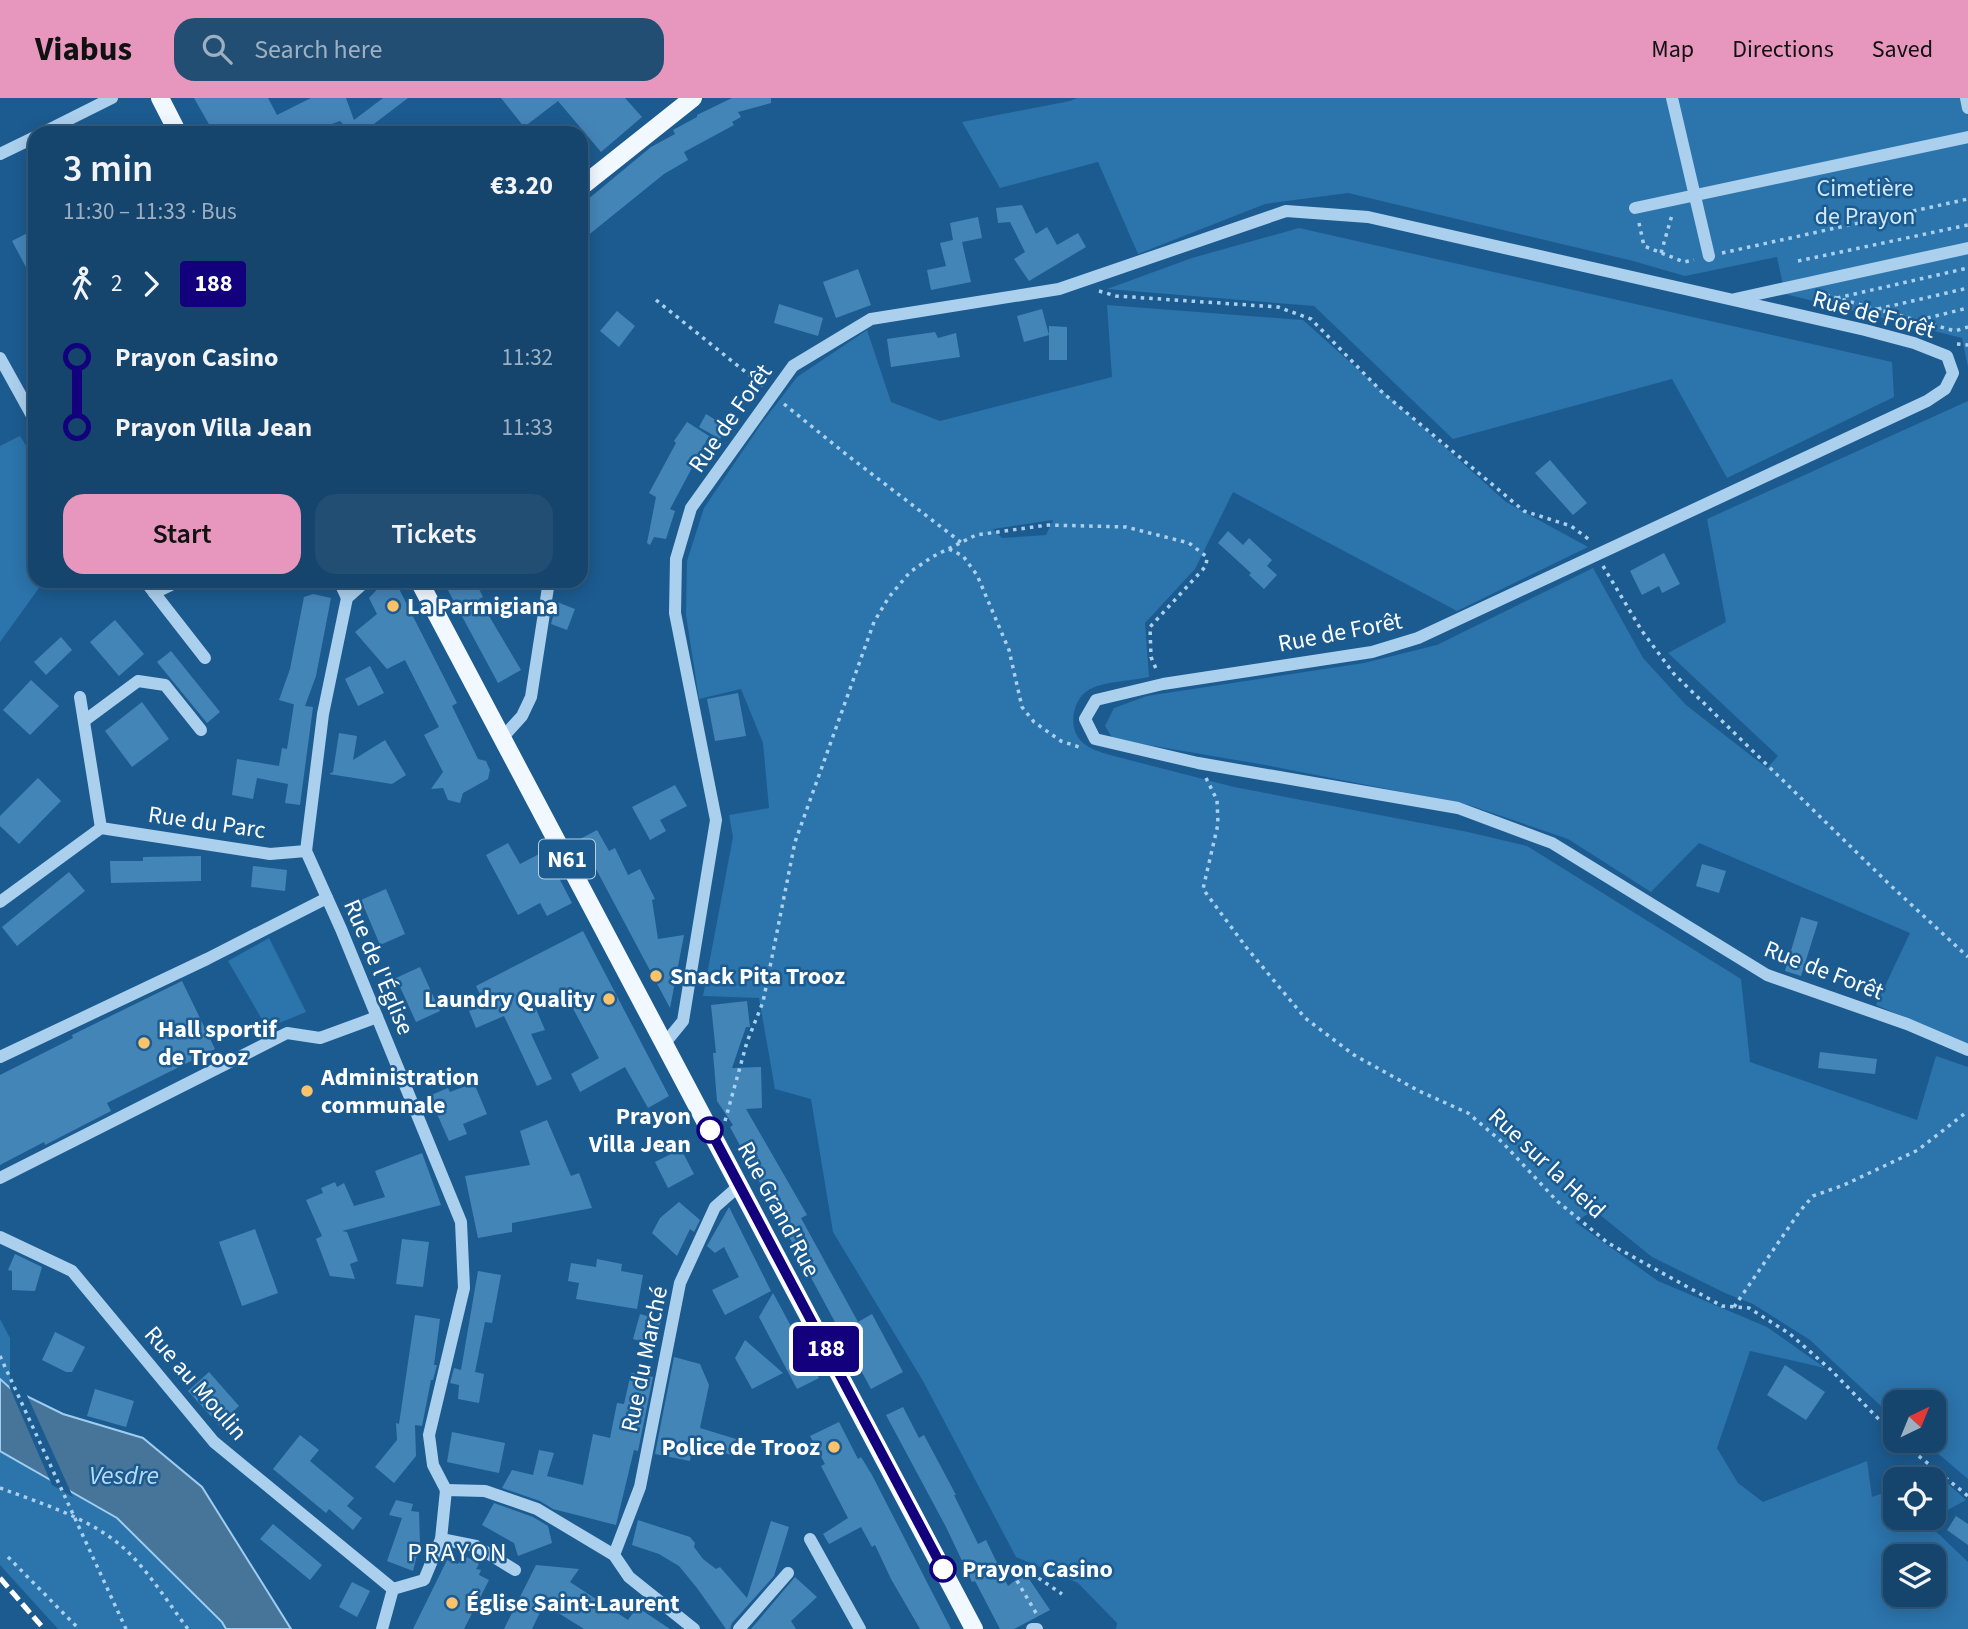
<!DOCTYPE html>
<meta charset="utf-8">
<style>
body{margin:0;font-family:"Source Sans 3",sans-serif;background:#224e74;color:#f1f3f6;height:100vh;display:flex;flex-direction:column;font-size:26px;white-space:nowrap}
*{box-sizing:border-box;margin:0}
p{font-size:23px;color:#9db0c2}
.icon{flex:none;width:38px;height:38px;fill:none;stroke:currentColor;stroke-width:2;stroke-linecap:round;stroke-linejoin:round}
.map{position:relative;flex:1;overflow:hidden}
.sheet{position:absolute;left:28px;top:28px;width:560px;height:462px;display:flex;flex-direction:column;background:#15446c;border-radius:21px;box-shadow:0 4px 18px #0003,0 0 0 2px #345c7f}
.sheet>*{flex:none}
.badge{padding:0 14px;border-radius:5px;font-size:24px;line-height:46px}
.needle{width:46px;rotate:43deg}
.fabs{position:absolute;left:1883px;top:1292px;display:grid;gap:14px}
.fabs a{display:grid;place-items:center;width:63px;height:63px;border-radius:14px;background:#15446c;box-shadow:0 4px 18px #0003,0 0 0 2px #345c7f;font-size:35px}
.map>.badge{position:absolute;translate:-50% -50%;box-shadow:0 0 0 4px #fff}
.legs{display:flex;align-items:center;gap:10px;height:77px;padding:0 35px;font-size:23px}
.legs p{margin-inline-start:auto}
.overview{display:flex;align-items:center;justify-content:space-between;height:119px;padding:0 35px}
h1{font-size:38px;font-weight:600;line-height:52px}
.button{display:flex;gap:14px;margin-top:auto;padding:14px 35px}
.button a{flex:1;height:80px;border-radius:21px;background:#e797bd;color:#111;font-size:28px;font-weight:600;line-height:80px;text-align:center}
.button a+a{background:#224e74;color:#f1f3f6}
ul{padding:0 35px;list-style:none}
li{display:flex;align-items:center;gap:24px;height:70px;font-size:26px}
li i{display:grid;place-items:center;width:10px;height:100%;margin:0 9px;background:currentColor}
li i::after{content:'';width:18px;height:18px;margin:-9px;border:5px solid;border-radius:50%;background:#15446c}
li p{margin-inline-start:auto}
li:first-child i{background:linear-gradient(#0000 50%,currentColor 0)}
li:last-child i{background:linear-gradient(currentColor 50%,#0000 0)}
header{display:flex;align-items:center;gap:42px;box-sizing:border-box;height:98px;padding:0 35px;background:#e797bd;color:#111}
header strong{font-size:33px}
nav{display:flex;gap:38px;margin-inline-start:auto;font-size:24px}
.search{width:490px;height:63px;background:#224e74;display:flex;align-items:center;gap:18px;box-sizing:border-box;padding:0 24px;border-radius:21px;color:#9db0c2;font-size:26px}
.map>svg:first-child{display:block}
.green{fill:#2c74ac;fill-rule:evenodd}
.water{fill:#477499;stroke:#9ecdf0;stroke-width:2}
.pier{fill:#1c5b90}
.building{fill:#4485b8}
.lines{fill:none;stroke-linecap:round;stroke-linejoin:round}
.path{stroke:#abd0ee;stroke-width:3.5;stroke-dasharray:3.5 5;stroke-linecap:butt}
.minor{stroke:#abd0ee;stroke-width:12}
.major{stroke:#f2f8ff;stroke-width:18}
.rail{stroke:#fff;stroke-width:5;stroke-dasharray:12 5;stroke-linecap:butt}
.line-1-casing{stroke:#fff;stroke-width:16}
.line-1{stroke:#12007c;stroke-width:10}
.poi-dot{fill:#fec368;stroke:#1c5b90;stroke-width:2.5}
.stop-1-dot{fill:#fff;stroke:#12007c;stroke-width:3.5}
.labels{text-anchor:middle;stroke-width:5;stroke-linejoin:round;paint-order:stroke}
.shield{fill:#1c5b90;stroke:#bbcede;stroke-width:2}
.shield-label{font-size:23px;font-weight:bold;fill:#fff}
.park-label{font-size:24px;fill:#d1e8fa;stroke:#1c5b90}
.street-label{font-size:24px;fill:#fff;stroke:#1c5b90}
.poi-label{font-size:24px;font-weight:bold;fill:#fff;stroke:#1c5b90;text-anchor:start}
.stop-label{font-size:24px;font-weight:bold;fill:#fff;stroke:#1c5b90;text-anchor:end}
.water-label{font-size:26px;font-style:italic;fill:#b7daf5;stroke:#1c5b90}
.neighbourhood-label{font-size:26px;letter-spacing:2px;fill:#fff;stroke:#1c5b90}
</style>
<header>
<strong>Viabus</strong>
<div class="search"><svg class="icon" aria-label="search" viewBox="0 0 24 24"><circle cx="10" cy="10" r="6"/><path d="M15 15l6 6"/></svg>Search here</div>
<nav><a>Map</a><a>Directions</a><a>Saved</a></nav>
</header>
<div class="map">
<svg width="1968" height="1531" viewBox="0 0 1968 1531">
<rect width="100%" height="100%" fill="#1c5b90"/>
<g class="green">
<path d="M1077,0H1968V269L1962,240L1785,196L1777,159L1685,178L1633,163L1348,95L1265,106L1138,156L1098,64L1000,90L962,24L1070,3Z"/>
<path d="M1299,130L1892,264L1894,299L1727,380L1672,281L1453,341L1314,208L1107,191L1192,160Z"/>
<path d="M1107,207L1303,222L1506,404L1588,449L1457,513L1233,394L1195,471L1145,525L1149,579C1130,583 1107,583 1090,591C1073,600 1067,629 1081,643C1089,651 1100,654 1110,657L1234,689L1468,734L1527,748L1741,881L1750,964L1917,1022L1936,958L1968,969V1381L1922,1342H1934V1304H1895V1321L1810,1242L1753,1206L1725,1195L1652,1159L1594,1112L1575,1124L1658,1183L1767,1229L1825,1270L1750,1253L1717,1350L1738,1385L1763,1404L1867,1363L1872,1399L1895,1391V1419H1934V1381H1925L1937,1376L1966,1402L1926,1424L1968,1464V1531H1116L1117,1525L1078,1485L1016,1459L923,1283L833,1134L811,1001L775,991L759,900L703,898L733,739L729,717L769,710L763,645L741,591L699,601L686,517L687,463L704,410L761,326L797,279L867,232L891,304L940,323L1112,279ZM1053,422L1046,437L1002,440L993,431ZM1895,1458H1934V1496H1895Z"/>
<path d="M1968,303V946L1876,907L1910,835L1699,745L1651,794L1568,741L1469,707L1265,667L1113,641L1105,628L1114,610L1147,598L1364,565L1437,547L1593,470L1643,560L1686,607L1767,670L1778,658L1668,555L1726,524L1707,421Z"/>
<path d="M20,338L35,362V483H44L0,544V348Z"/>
<path d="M269,840L306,914L267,930L228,863Z"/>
<path d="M0,1221L10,1240V1290L0,1281Z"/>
<path d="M0,1353L117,1420L222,1524L226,1531H58L0,1467Z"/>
</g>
<path class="water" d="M0,1281L10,1290L63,1316L143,1340L202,1389L291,1531H226L222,1524L117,1420L0,1353Z"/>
<path class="pier" d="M9,1288L26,1295L73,1399L52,1387Z"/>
<g class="building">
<path d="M194,0H268L277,17L311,0H346L354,22L383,0H408L362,35H346V29L340,23L332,26L326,35H214Z"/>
<path d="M501,0H625L642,19L601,54L558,3L524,29Z"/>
<path d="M732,0H771V5L738,14L741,19L732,24L734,27L684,54L688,62L664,76L581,143V107L651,49L675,36L673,32L697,19V17Z"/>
<path d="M1022,107L1036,136L1047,129L1057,147L1078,135L1086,149L1029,183L1014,161L1025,154L1010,124L998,125L996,110Z"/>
<path d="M978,119L982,140L962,144L971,184L931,192L927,172L946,168L940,145L953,142L950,125Z"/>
<path d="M35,131V186L12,143Z"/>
<path d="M858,171L871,207L836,220L823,184Z"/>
<path d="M779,206L823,220L818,238L774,225Z"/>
<path d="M1042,211L1049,237L1024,244L1017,218Z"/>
<path d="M617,213L635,228L619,249L600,233Z"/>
<path d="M1049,228L1067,229V262H1049Z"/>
<path d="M935,234L938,240L956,235L960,259L891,269L887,241Z"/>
<path d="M706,316L727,329L720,341L699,329Z"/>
<path d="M687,324L709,338L670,411L675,413L666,441L654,439L650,447L647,445L656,399L649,395L676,345L674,343Z"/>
<path d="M1550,362L1587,405L1573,417L1535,375Z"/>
<path d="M1228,433L1243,447L1249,440L1272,462L1267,468L1277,477L1264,491L1249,477L1251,475L1218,445Z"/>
<path d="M1664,455L1680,486L1662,495L1659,488L1642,497L1630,473Z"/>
<path d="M385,483H395L457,605L452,608L478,661L486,663L490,672L488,681L463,695L460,705L448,702L443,690L431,691L443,674L424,637L439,629L405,562L387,571L355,534L377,516L369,500Z"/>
<path d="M443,483H475L483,499L479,501L521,572L498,585Z"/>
<path d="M313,496L331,500L316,578L305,608L313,609L300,707L285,705L288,686L257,680L253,701L232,697L237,661L279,668L282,650L287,651L294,606L296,607L279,602L290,571L304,499Z"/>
<path d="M557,504L575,511L567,532L551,526Z"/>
<path d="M115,522L144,556L119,578L90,544Z"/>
<path d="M61,539L72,552L46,577L34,564Z"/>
<path d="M171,553L220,614L207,625L157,564Z"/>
<path d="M370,568L384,595L358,608L345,581Z"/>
<path d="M31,582L59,608L30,637L3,612Z"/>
<path d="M738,595L746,638L715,643L707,601Z"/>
<path d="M142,604L169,641L132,669L105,633Z"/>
<path d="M339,635L357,638L353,662L385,642L406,677L392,686L329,676L333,674Z"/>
<path d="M38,680L61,703L19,746L0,728V718Z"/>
<path d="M675,687L687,708L660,722L666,733L650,742L632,709Z"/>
<path d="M597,732L609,753L615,750L628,777L640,771L655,801L652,802L658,841L684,837L670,910L580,741Z"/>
<path d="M508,745L520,766L545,753L572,805L547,818L540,805L518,817L486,757Z"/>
<path d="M201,758V783L111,785L110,763H143V759Z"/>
<path d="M1702,766L1726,773L1719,795L1696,788Z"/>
<path d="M253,768L287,772L285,793L251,789Z"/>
<path d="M69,774L85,793L17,848L2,829Z"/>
<path d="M386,791L405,836L380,847L361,802Z"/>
<path d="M1801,819L1818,824L1801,878L1785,873Z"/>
<path d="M583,833L669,998L648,1010L625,969L580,994L571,976L599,960L566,897L536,911L545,932L531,936L552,981L537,988L504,918L476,930L469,913L485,906L476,888Z"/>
<path d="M420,869L440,913L416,924L396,880Z"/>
<path d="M182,883L215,951L107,1005L111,1013L45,1047L44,1044L0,1067V977L73,940L72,937Z"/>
<path d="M747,903L750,929H746L732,970L761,969L762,1010L746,1011L799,1103L807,1117L801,1120L858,1224L872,1216L903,1274L871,1291L730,1029L733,1027L717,1003L713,955H716L711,907Z"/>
<path d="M1820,954L1877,961L1875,976L1818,970Z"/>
<path d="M474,985L487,1016L463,1026L467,1036L449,1043L429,998L448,990L450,994Z"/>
<path d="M547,1022L571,1078L579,1075L592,1110L512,1125V1134L478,1140L465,1078L530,1067L520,1033Z"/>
<path d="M681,1051L694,1076L668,1090L655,1064Z"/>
<path d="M422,1055L441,1107L342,1133L347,1134L358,1163L350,1166L355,1181L330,1178L316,1141L322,1138L306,1102L323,1095L321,1090L335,1084L337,1089L344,1085L354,1108L385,1099L375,1073Z"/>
<path d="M679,1104L700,1122L694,1134L690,1131L677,1158L652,1135L660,1120Z"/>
<path d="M729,1109L771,1193L725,1217L712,1192L739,1179L724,1149L715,1155L707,1148Z"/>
<path d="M255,1131L278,1195L242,1208L219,1144Z"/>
<path d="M402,1141L429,1144L423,1189L396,1186Z"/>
<path d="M15,1156L42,1169L35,1193L12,1192V1173L8,1172Z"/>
<path d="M597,1161L622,1166L621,1173L643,1177L637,1211L576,1201L579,1185L568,1183L571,1165L596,1169Z"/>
<path d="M478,1173L501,1177L492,1225L485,1224L475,1274L484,1276L479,1305L458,1301L459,1287L450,1285L454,1270L461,1272Z"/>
<path d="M773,1195L819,1280L797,1291L759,1219Z"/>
<path d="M640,1216L661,1222L655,1247L633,1241Z"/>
<path d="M415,1217L440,1221L434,1267H437L433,1282H431L422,1328L415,1327L416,1358L394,1385L375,1369L397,1342L396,1325L399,1326Z"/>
<path d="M55,1234L85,1249L72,1274H66L42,1262Z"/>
<path d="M745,1242L783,1275L752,1291L735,1260Z"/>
<path d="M674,1259L700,1266L709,1287L700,1330L736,1341L731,1357L693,1345L690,1363L655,1356Z"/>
<path d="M1785,1267L1825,1294L1806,1322L1767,1297Z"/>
<path d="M209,1274L239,1308L219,1327L188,1293Z"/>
<path d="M631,1275L653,1279L638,1353L634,1352L616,1427L553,1411L540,1403L502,1390L512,1372L533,1377L539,1352L554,1355L547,1378L583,1387L593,1336L610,1340L617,1305L624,1306Z"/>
<path d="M95,1291L134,1303L126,1329L87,1318Z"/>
<path d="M903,1309L919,1340L924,1337L956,1397H954L978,1446L986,1442L1008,1488L1025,1475L1050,1512L1014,1531H1000L975,1483L972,1484L946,1429L886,1317Z"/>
<path d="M839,1324L858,1361L861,1359L872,1377L951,1531H920L891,1481L875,1447L872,1449L861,1429L829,1446L823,1436L848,1420L821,1368L825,1366L810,1338Z"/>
<path d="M452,1334L505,1345L499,1375L447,1364Z"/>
<path d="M300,1337L319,1352L310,1363L354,1400L347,1408L362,1420L353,1432L329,1411L326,1415L273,1371Z"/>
<path d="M396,1402L413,1406L411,1413L419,1414L420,1445L413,1473L387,1463L402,1420L389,1417Z"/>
<path d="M494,1405L533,1419L548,1428L552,1445L518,1458L514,1445L482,1427Z"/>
<path d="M1956,1418L1968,1426V1447L1947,1432Z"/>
<path d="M638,1422L690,1439L695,1445L694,1449L703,1461L716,1471L720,1469L747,1500L771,1423L789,1429L774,1478L732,1525L730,1531H726L697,1490L679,1468L659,1456L632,1447Z"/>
<path d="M273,1426L322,1467L310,1482L260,1441Z"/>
<path d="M467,1459L479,1466L476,1471L481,1472L479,1477L489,1482L464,1531H413L447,1462L458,1466L460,1462L464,1464Z"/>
<path d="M536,1467L579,1471L570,1484L628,1522L637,1509L670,1531H584L544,1506L532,1531H504Z"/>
<path d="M795,1479L817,1499L791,1523L796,1531H751Z"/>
<path d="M352,1484L370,1493L357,1519L339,1509Z"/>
</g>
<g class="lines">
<g class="path">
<path d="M1639,125L1644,148L1684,164L1694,162"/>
<path d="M1661,155L1672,117"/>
<path d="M1722,155L1968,101"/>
<path d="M1798,163L1968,127"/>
<path d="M1099,193L1116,198L1278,209L1311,221L1383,295L1524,413L1571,428L1591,443"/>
<path d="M1826,197L1955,233L1968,229"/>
<path d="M1837,200L1968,170"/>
<path d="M656,202L763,288"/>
<path d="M1878,211L1968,190"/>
<path d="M1919,222L1968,210"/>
<path d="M1957,246L1968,247"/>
<path d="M784,306L847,357L962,445"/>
<path d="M949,451L963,458L977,477L1009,552L1022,609L1034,624L1061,643L1082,650"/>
<path d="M1603,468L1642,533L1674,576L1889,786L1968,859"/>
<path d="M1206,680L1217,702L1218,726L1203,791L1246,849L1305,920L1354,957L1419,993L1468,1015L1502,1044L1557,1103L1608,1145L1722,1208L1749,1210L1790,1236L1831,1272L1895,1338"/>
<path d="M725,1023L747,944L763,904L795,744L874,524L889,499L910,474L932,459L976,437L1048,427L1126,429L1189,445L1207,459L1206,468L1150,529L1151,559L1157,573"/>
<path d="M1734,1209L1800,1113L1813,1098L1844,1087L1918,1052L1968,1013"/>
<path d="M0,1258L126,1531"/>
<path d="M1899,1342L1968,1398"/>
<path d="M0,1390C43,1406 96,1422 129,1455C151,1477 169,1506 188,1531"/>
<path d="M8,1459L79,1531"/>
<path d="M1036,1515L1013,1476L1022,1469L1062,1496"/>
</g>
<g class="minor">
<path d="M1672,0L1709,158"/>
<path d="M1966,0L1968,10"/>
<path d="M42,35L112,0"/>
<path d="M335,35L338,32"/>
<path d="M0,56L35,39"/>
<path d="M1635,110L1968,39"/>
<path d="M1735,201L1968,150"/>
<path d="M0,260L35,323"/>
<path d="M145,483L205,560"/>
<path d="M339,483L347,500"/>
<path d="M366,483L347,500L323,616L306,753L341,831L461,1124L464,1190L429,1337L433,1367L446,1392"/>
<path d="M154,495L179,483"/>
<path d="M80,599L101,730"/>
<path d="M84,623L138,583L165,587L201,632"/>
<path d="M503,639L522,618L531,599L549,483"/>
<path d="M0,804L101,730L270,756L306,753"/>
<path d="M665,945L683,923L716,722L675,515L676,461L691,410L793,268L871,221L1059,191L1286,113L1368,119L1865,232L1914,245L1947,258L1953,275L1945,291L1927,303L1418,540L1372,554L1163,586L1096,602L1085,621L1095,641L1198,665L1458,710L1552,745L1767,877L1907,926L1968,952"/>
<path d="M0,959L207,861L327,800"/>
<path d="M0,1080L287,935L320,940L377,919"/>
<path d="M0,1139L72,1173L214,1344L393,1491"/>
<path d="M446,1392L485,1393L537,1411L614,1457L629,1479L694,1531"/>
<path d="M441,1441L476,1448L515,1472"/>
<path d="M810,1441L860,1531"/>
<path d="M614,1457L640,1389L680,1185L715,1109L740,1087"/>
<path d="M393,1491L424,1482L441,1441L446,1392"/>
<path d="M382,1531L393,1491"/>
<path d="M739,1531L788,1475"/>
<path d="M1032,1531H1037"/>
</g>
<g class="major">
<path d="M160,0L178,35"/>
<path d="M581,89L693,0"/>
<path d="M419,483L974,1531"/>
</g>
<path class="rail" d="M0,1480L44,1531"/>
</g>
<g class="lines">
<defs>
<path id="line-1" d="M710,1032L943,1471"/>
</defs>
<use href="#line-1" class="line-1-casing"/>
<use href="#line-1" class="line-1"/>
</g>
<g class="poi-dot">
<circle cx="393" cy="508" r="7"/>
<circle cx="656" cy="878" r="7"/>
<circle cx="609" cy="901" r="7"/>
<circle cx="144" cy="945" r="7"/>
<circle cx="307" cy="993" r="7"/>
<circle cx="834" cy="1349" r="7"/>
<circle cx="452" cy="1505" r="7"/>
</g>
<g class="stop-1-dot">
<circle cx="710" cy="1032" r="12"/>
<circle cx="943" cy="1471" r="12"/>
</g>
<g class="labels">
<rect class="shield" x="539" y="741.5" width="56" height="39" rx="5"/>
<g class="shield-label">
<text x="567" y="769">N61</text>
</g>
<g class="park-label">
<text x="1865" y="98">Cimetière<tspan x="1865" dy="28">de Prayon</tspan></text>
</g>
<g class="street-label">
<text transform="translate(1874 216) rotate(15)" y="8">Rue de Forêt</text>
<text transform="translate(730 320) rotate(-55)" y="8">Rue de Forêt</text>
<text transform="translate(1340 534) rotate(-11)" y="8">Rue de Forêt</text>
<text transform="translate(207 724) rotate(8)" y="8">Rue du Parc</text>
<text transform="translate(379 869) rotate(67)" y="8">Rue de l'Église</text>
<text transform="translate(1824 872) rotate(21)" y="8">Rue de Forêt</text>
<text transform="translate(1547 1065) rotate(43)" y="8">Rue sur la Heid</text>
<text transform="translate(779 1111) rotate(62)" y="8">Rue Grand'Rue</text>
<text transform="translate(644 1261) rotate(-78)" y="8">Rue du Marché</text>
<text transform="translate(196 1285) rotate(49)" y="8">Rue au Moulin</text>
</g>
<g class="poi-label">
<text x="407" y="516">La Parmigiana</text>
<text x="670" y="886">Snack Pita Trooz</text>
<text x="595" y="909" text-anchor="end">Laundry Quality</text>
<text x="158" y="939">Hall sportif<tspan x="158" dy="28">de Trooz</tspan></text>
<text x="321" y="987">Administration<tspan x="321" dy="28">communale</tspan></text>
<text x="820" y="1357" text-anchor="end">Police de Trooz</text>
<text x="466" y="1513">Église Saint-Laurent</text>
</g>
<g class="stop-label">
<text x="691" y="1026">Prayon<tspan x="691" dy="28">Villa Jean</tspan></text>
<text x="962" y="1479" text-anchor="start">Prayon Casino</text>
</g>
<g class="water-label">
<text x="124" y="1386">Vesdre</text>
</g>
<g class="neighbourhood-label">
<text x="458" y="1463">PRAYON</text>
</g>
</g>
</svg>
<div class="fabs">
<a><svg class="needle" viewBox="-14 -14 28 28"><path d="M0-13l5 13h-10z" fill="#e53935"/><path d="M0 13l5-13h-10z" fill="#9db0c2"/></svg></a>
<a><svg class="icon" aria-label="locate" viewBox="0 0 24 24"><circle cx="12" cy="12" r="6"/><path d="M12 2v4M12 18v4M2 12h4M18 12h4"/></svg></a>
<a><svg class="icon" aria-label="layers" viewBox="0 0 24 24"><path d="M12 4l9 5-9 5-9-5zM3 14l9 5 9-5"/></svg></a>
</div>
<b class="badge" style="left:826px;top:1251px;background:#12007c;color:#fff">188</b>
<section class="sheet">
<div class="overview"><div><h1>3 min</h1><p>11:30 – 11:33 · Bus</p></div><b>€3.20</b></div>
<div class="legs"><svg class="icon" aria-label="walk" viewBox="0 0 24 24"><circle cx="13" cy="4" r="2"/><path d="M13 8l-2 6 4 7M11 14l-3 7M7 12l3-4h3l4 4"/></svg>2<svg class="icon" aria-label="forward" viewBox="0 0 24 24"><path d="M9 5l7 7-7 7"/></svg><b class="badge" style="background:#12007c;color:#fff">188</b></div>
<ul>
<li><i style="color:#12007c"></i><b>Prayon Casino</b><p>11:32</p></li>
<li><i style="color:#12007c"></i><b>Prayon Villa Jean</b><p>11:33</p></li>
</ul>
<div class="button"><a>Start</a><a>Tickets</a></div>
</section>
</div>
